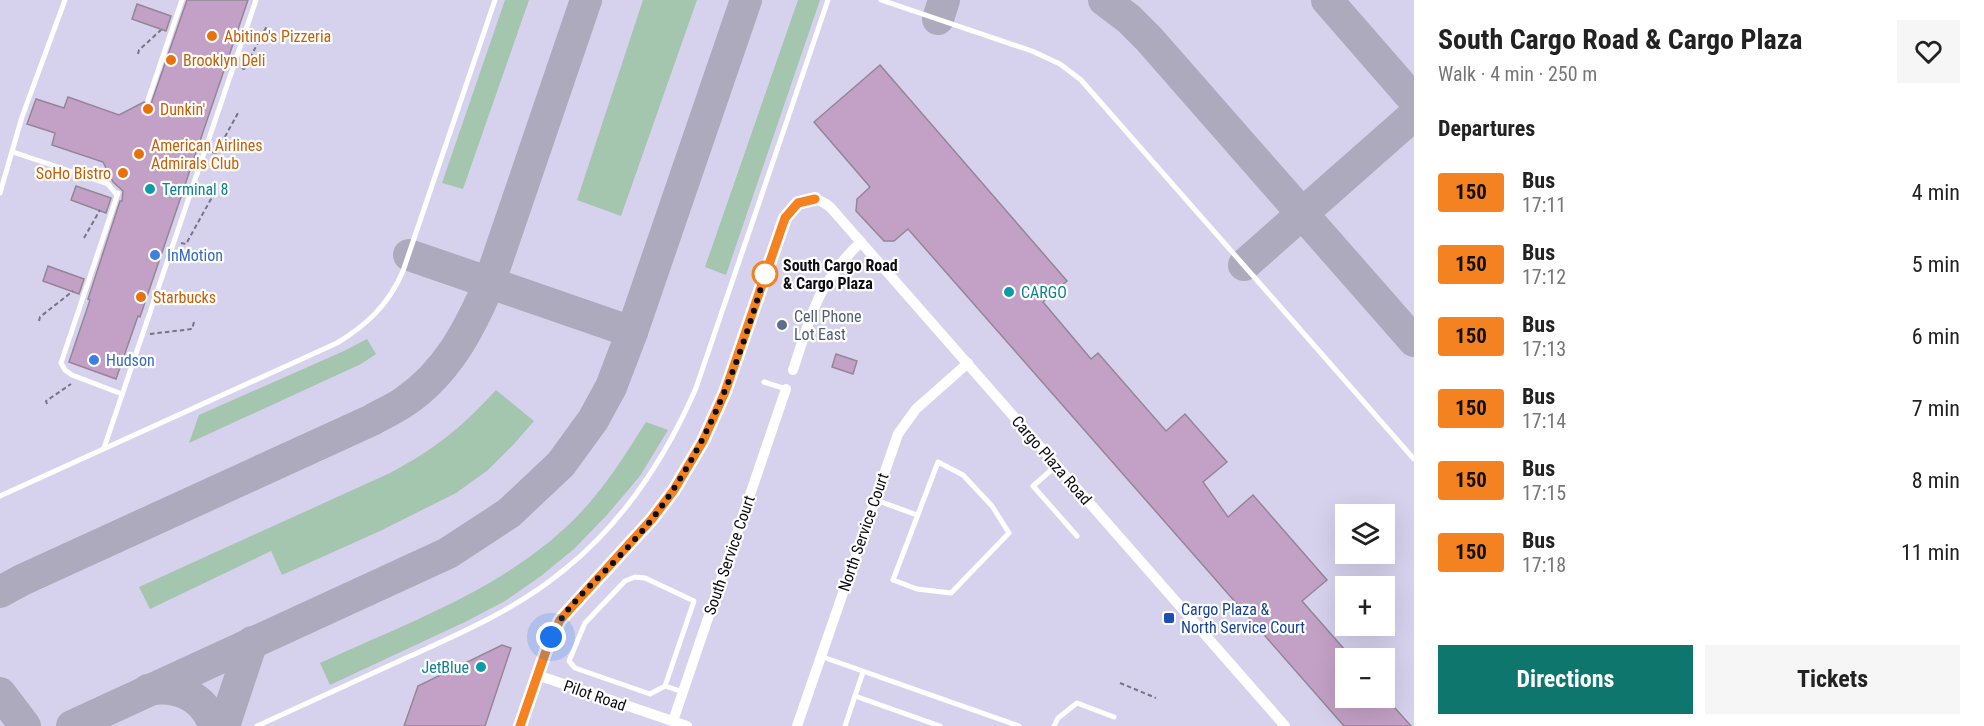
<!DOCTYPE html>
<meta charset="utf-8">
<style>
body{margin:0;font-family:"Roboto Condensed",sans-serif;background:#f6f6f6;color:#222;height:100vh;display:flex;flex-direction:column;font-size:22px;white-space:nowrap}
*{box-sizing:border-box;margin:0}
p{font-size:20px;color:#767676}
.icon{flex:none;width:33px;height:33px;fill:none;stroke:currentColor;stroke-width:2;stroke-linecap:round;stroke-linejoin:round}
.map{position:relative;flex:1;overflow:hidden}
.side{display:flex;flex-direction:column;background:#fff;width:570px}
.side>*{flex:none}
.badge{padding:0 12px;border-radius:4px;font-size:21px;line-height:39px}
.buttons{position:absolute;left:1335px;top:504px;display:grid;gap:12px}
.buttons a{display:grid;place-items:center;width:60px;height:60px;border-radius:0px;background:#fff;box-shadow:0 6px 24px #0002;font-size:30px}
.you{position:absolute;width:30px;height:30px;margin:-15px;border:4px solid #fff;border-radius:50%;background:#1a73e8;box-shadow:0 0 0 9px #1a73e833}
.map>.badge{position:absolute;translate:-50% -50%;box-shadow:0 0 0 3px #fff}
h2{padding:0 24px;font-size:22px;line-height:54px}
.round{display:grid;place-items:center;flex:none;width:63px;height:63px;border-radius:0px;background:#f6f6f6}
.headline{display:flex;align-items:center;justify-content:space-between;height:102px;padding:0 24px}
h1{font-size:28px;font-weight:700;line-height:45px}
.cta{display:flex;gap:12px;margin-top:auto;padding:12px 24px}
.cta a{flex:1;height:69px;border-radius:0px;background:#0f766e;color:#fff;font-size:24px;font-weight:700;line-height:69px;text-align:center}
.cta a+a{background:#f6f6f6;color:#222}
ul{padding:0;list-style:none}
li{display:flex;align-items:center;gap:18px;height:72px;padding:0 24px}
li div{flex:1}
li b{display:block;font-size:22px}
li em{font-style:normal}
li .badge{min-width:66px;font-weight:700;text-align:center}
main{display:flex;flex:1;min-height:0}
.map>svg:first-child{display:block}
.built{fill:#d6d2ee;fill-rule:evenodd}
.green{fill:#a4c5ae}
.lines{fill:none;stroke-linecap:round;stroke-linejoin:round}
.taxiway{stroke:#acaabc;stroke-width:32}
.building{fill:#c3a0c6;stroke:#958696;stroke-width:1.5}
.path{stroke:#777583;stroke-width:2;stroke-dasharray:4.5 3;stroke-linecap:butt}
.lane{stroke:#fff;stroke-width:5}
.street{stroke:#fff;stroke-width:10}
.line-casing{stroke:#fff;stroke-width:14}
.line{stroke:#f58220;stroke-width:9}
.walk{stroke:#0e0d14;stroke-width:6;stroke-dasharray:0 10.8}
.food-dot{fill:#e8710a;stroke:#fff;stroke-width:2}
.culture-dot{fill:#0f9aa8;stroke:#fff;stroke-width:2}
.shop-dot{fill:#3f7fe0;stroke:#fff;stroke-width:2}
.stop-dot{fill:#fff;stroke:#f58220;stroke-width:3}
.service-dot{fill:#5c6f8a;stroke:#fff;stroke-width:2}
.transit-dot{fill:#1a4fb4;stroke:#fff;stroke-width:2}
.labels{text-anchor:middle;stroke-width:4.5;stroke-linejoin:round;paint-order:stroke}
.food-label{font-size:16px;fill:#c56008;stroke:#fff;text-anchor:start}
.culture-label{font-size:16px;fill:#0d838f;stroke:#fff;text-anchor:start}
.shop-label{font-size:16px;fill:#366cbe;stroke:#fff;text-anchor:start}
.stop-label{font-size:16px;font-weight:bold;fill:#0e0d14;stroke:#fff;text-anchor:start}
.service-label{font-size:16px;fill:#4e5e75;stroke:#fff;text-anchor:start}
.street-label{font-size:16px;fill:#0e0d14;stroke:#fff}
.transit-label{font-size:16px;fill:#164399;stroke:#fff;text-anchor:start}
</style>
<main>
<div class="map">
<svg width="1414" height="726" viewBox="0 0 1414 726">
<rect width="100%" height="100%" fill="#e2e0f5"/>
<path class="built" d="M0,0H1414V726H0ZM1346,514H1384V554H1346ZM1346,586H1384V626H1346ZM1346,658H1384V698H1346Z"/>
<g class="green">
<path d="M505,0H529L463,189L442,183Z"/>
<path d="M643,0H697L621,216L577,200Z"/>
<path d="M798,0H820L726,275L705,267Z"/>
<path d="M367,339L376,354L361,364L189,443L199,415L344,351Z"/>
<path d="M496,390L534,421L514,444L488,470L456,493L380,531L282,575L271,551L150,609L139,587L390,473C435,449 461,428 496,390Z"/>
<path d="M646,422L668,430L640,476L606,516L574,549L541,576L505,601L467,621L330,685L320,663C415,619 521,583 591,501C612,476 629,449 646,422Z"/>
</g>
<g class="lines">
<g class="taxiway">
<path d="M1104,0L1129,19L1149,39L1414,341"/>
<path d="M1327,0L1414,100"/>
<path d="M938,19L944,0"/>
<path d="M409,255L632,332"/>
<path d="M1244,265L1414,115"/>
<path d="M0,592L22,580L372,420C382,414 394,409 404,402C447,373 469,330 489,284L586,0"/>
<path d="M148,690C177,684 205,697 214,726"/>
<path d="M0,693L25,726"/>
<path d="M72,726L448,553L509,513L561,464L593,420L611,387L632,332L746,0"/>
<path d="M224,726L252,642"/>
</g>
</g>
<g class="building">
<path d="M187,0H248L140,317L138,316L116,379L69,362L90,300L88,299L120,201H122L123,191L113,182L103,162L52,145L55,133L27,124L36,99L64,108L68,97L119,115L144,102L147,105L151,104Z"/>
<path d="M137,4L171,16L166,31L132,19Z"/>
<path d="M880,65L1067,281L1043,302L1091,359L1098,353L1166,431L1185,414L1227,462L1203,482L1228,517L1253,495L1327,580L1302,601L1352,658H1346V698H1386L1411,726H1344L908,229L894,241H884L856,211L857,199L870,187L814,122Z"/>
<path d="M76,186L111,198L106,213L71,200Z"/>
<path d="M48,266L84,279L79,294L43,281Z"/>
<path d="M836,354L857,361L853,374L832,367Z"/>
<path d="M502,645L511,648L485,726H404L418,686Z"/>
</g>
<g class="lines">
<g class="path">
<path d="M138,54L139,50L161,30"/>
<path d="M242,68L244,69L267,26"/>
<path d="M212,152L216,153L238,113"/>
<path d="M84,238L100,210"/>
<path d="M181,243L186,244L211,199L212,193"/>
<path d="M39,321L40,317L73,291"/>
<path d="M150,334L192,329L194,322"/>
<path d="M47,404L46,401L71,384"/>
<path d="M1120,683L1156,698"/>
</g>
<g class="lane">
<path d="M881,0L1032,51L1060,64L1081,80L1414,459"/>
<path d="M148,100L182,0"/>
<path d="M13,152L108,184L117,195"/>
<path d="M0,193L22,117L65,0"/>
<path d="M118,193L61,363L65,370L72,375L122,394"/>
<path d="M764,382L786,389"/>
<path d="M104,448L256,0"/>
<path d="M938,462L963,475L992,506L1009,533L951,593L917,589L893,580Z"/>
<path d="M1057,465L1033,486L1077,536"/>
<path d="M0,496L337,343C367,325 389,304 403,271L495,0"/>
<path d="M876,500L917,515"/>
<path d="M820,656L1019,726"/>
<path d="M665,686L694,601L645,578L635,577L625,581L585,623L569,661L575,668L650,694L665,686L683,692"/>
<path d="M855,696L940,726"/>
<path d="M257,726C306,704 356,681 406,658C461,633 517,609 564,570C624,522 666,457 696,388L828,0"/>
<path d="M845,726L863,672"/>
<path d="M1054,726L1058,718L1077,703L1114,717"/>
</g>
<g class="street">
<path d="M793,370C811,316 817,283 861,242"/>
<path d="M537,675L687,726"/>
<path d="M673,721L786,389"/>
<path d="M521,726L547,648L560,620L652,519L674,490L703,441L725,392L782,225C792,203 809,188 831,208L1285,726"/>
<path d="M797,726L898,434L916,409L968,363"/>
</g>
</g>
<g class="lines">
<defs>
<path id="line" d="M520,726L547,648L560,620L652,519L674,490L703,441L725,392L785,218L798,203L815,199"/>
</defs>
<use href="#line" class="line-casing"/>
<use href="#line" class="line"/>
<path class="walk" d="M551,637C563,611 583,593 603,573C620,556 637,538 652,519C708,448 741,357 765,274"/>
</g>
<g class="food-dot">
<circle cx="212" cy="36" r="6"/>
<circle cx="171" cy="60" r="6"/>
<circle cx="148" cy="109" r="6"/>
<circle cx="139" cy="154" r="6"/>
<circle cx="123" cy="173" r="6"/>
<circle cx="141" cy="297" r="6"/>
</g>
<g class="culture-dot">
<circle cx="150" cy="189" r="6"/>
<circle cx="1009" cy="292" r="6"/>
<circle cx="481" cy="667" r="6"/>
</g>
<g class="shop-dot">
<circle cx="155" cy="255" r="6"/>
<circle cx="94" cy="360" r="6"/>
</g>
<circle class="stop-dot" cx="765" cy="274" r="12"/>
<circle class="service-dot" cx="782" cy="325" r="6"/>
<rect class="transit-dot" x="1163" y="612" width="12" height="12" rx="3"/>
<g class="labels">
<g class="food-label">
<text x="224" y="42">Abitino's Pizzeria</text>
<text x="183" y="66">Brooklyn Deli</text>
<text x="160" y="115">Dunkin'</text>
<text x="151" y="151">American Airlines<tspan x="151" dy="18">Admirals Club</tspan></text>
<text x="111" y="179" text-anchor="end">SoHo Bistro</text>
<text x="153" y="303">Starbucks</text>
</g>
<g class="culture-label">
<text x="162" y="195">Terminal 8</text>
<text x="1021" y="298">CARGO</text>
<text x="469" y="673" text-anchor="end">JetBlue</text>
</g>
<g class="shop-label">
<text x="167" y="261">InMotion</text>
<text x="106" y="366">Hudson</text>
</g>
<g class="stop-label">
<text x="783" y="271">South Cargo Road<tspan x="783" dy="18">&amp; Cargo Plaza</tspan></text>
</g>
<g class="service-label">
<text x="794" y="322">Cell Phone<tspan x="794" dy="18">Lot East</tspan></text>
</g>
<g class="street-label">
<text transform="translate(1052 460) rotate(49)" y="6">Cargo Plaza Road</text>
<text transform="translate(863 532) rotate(-71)" y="6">North Service Court</text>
<text transform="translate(729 555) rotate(-71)" y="6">South Service Court</text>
<text transform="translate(595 695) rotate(19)" y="6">Pilot Road</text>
</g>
<g class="transit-label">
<text x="1181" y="615">Cargo Plaza &amp;<tspan x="1181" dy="18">North Service Court</tspan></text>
</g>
</g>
</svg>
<div class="buttons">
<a><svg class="icon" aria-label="layers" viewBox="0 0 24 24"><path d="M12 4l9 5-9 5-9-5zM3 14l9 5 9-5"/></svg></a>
<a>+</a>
<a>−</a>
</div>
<div class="you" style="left:551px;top:637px"></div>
</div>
<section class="side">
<div class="headline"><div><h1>South Cargo Road &amp; Cargo Plaza</h1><p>Walk · 4 min · 250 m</p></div><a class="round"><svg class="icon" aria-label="heart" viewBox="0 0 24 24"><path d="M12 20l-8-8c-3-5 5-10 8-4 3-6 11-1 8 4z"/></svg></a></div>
<h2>Departures</h2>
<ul>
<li><span class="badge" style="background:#f58220;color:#111">150</span><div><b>Bus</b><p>17:11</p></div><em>4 min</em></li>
<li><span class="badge" style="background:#f58220;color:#111">150</span><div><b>Bus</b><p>17:12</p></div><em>5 min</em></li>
<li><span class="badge" style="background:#f58220;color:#111">150</span><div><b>Bus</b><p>17:13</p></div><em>6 min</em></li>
<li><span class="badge" style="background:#f58220;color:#111">150</span><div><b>Bus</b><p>17:14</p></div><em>7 min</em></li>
<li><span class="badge" style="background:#f58220;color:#111">150</span><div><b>Bus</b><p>17:15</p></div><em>8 min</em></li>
<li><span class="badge" style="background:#f58220;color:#111">150</span><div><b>Bus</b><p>17:18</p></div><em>11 min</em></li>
</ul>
<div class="cta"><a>Directions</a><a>Tickets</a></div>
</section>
</main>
